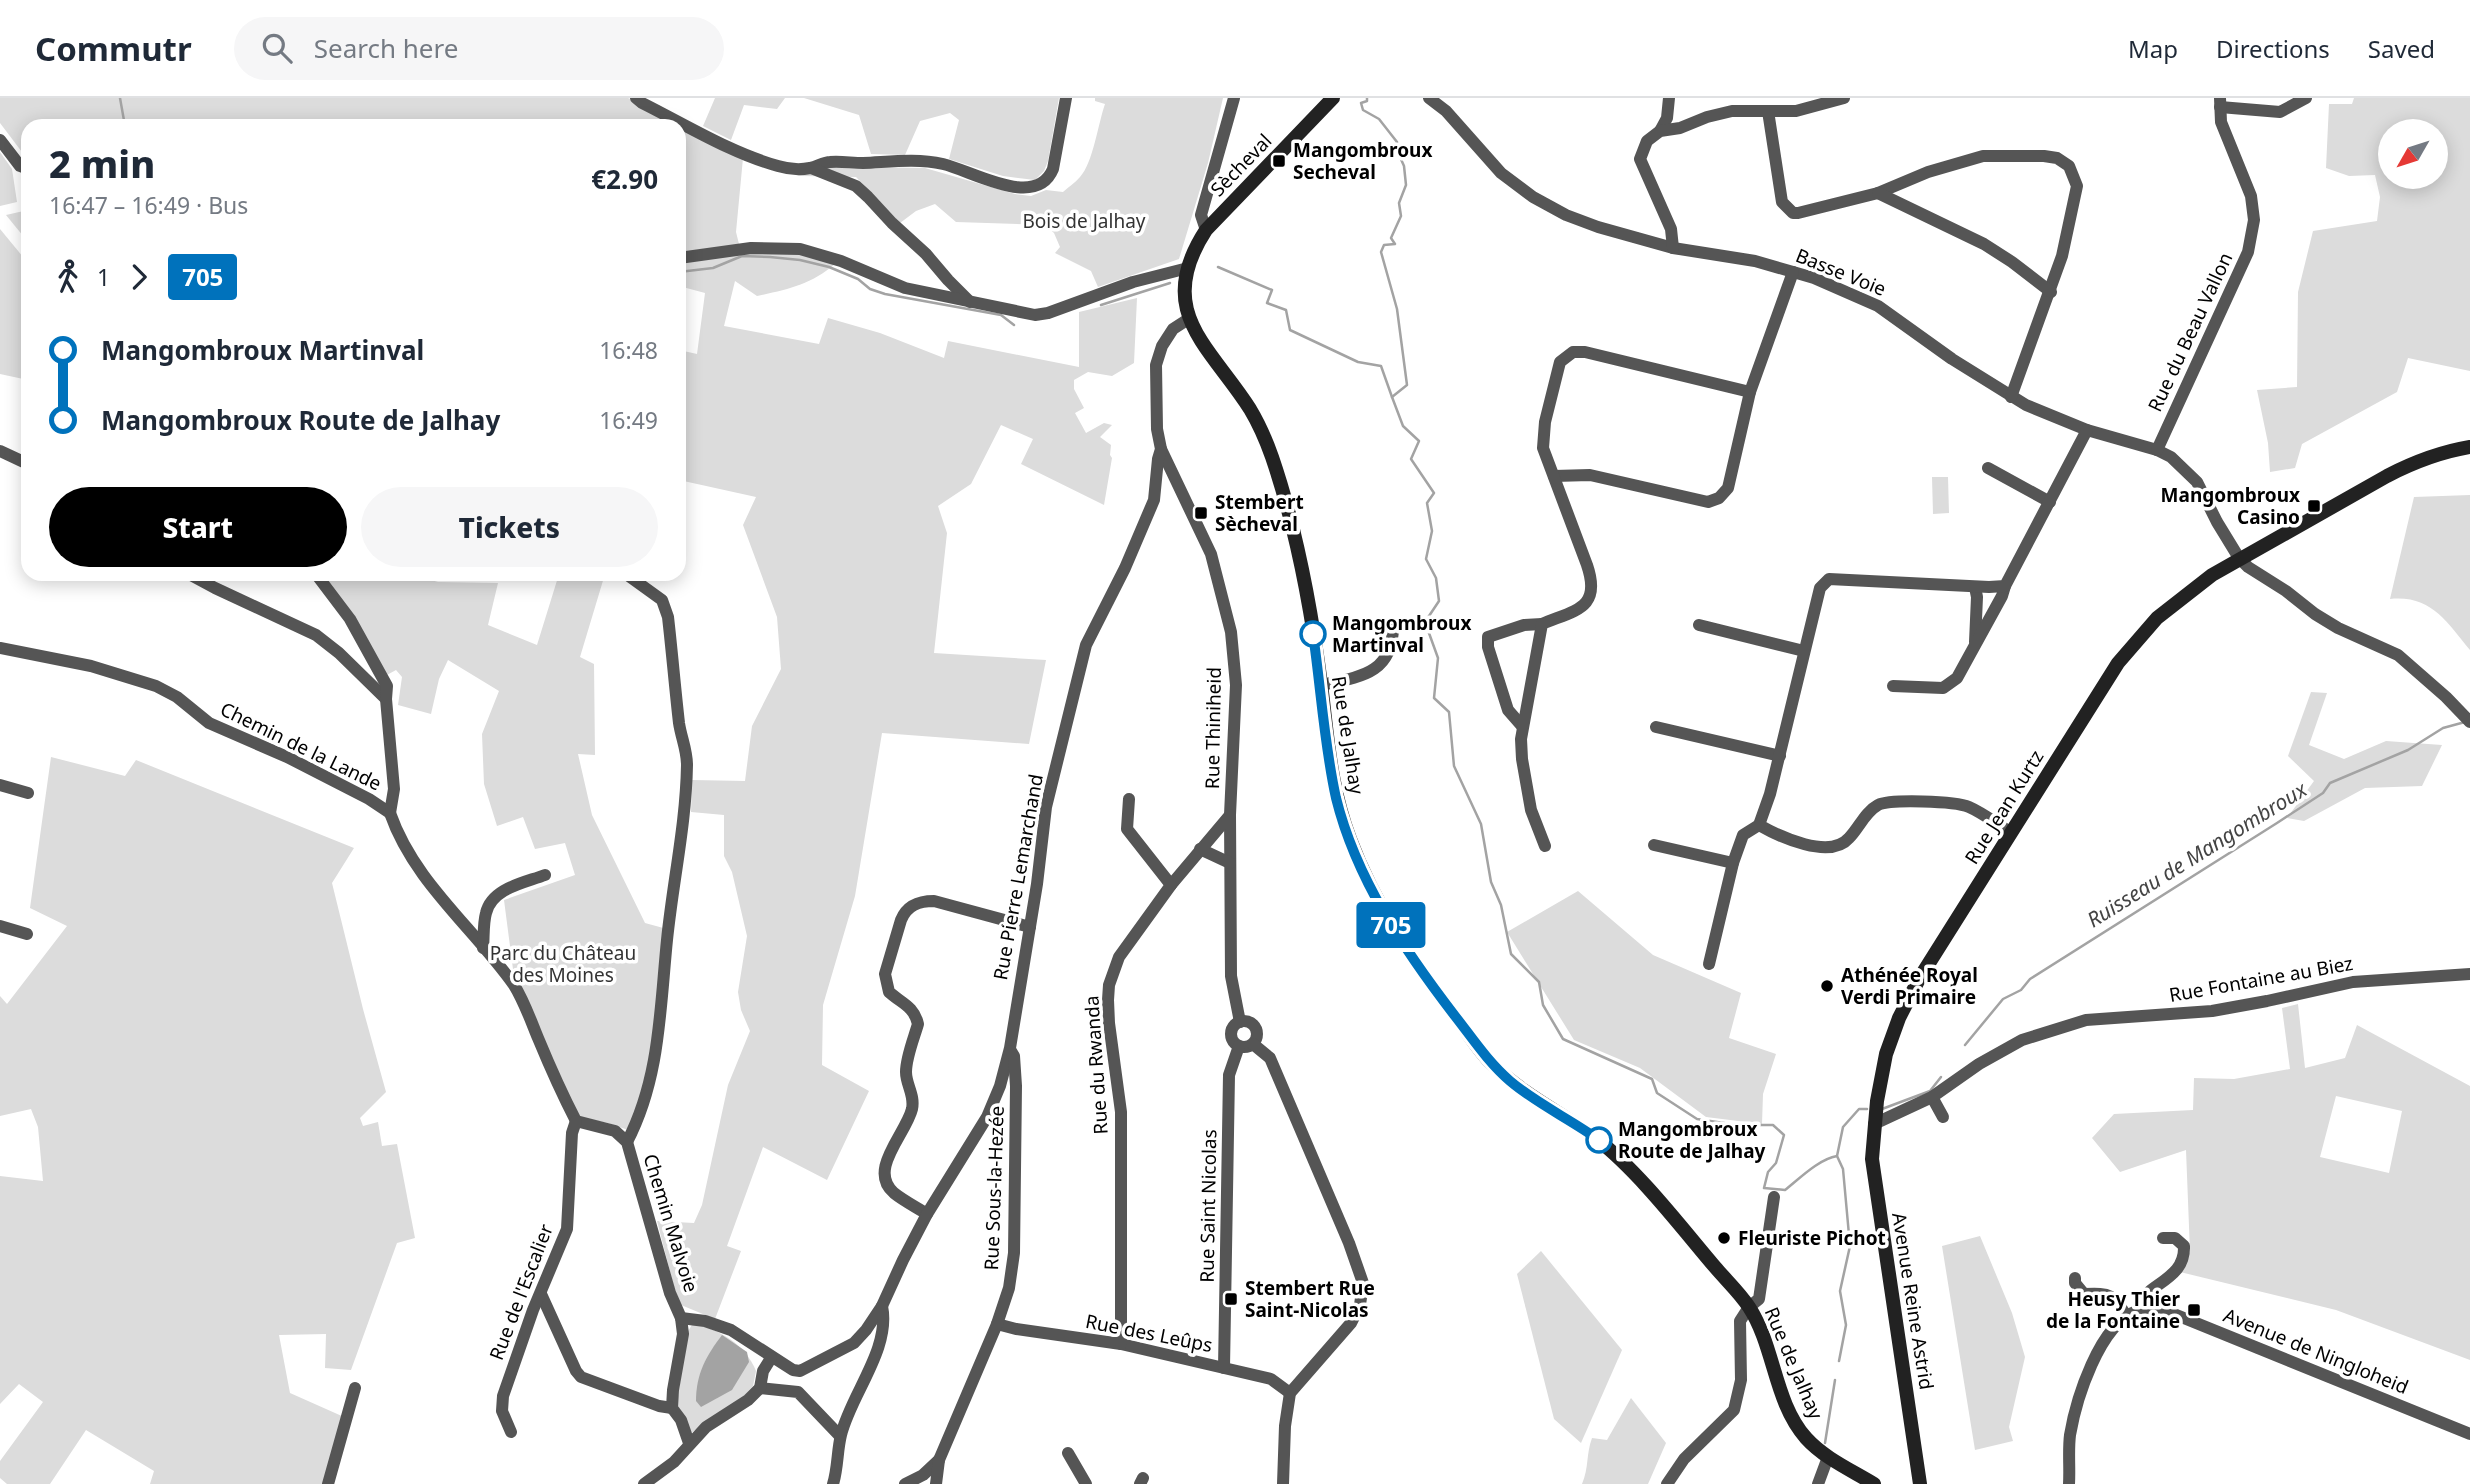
<!DOCTYPE html>
<meta charset="utf-8">
<style>
body{margin:0;font-family:"Noto Sans",sans-serif;background:#f6f6f7;color:#1f2937;height:100vh;display:flex;flex-direction:column;font-size:26px;white-space:nowrap}
*{box-sizing:border-box;margin:0}
p{font-size:23px;color:#747a83}
.icon{flex:none;width:38px;height:38px;fill:none;stroke:currentColor;stroke-width:2;stroke-linecap:round;stroke-linejoin:round}
.map{position:relative;flex:1;overflow:hidden}
.panel{position:absolute;left:21px;top:21px;width:665px;height:462px;display:flex;flex-direction:column;background:#fff;border-radius:21px;box-shadow:0 4px 18px #0003}
.panel>*{flex:none}
.badge{padding:0 14px;border-radius:5px;font-size:24px;line-height:46px}
.needle{width:46px;rotate:231deg}
.buttons{position:absolute;left:2378px;top:21px;display:grid;gap:14px}
.buttons a{display:grid;place-items:center;width:70px;height:70px;border-radius:50%;background:#fff;box-shadow:0 4px 18px #0003;font-size:35px}
.map>.badge{position:absolute;translate:-50% -50%;box-shadow:0 0 0 4px #fff}
.legs{display:flex;align-items:center;gap:10px;height:77px;padding:0 28px;font-size:23px}
.legs p{margin-inline-start:auto}
.head{display:flex;align-items:center;justify-content:space-between;height:119px;padding:0 28px}
h1{font-size:38px;font-weight:800;line-height:52px}
.cta{display:flex;gap:14px;margin-top:auto;padding:14px 28px}
.cta a{flex:1;height:80px;border-radius:42px;background:#000;color:#fff;font-size:28px;font-weight:800;line-height:80px;text-align:center}
.cta a+a{background:#f6f6f7;color:#1f2937}
ul{padding:0 28px;list-style:none}
li{display:flex;align-items:center;gap:24px;height:70px;font-size:26px}
li i{display:grid;place-items:center;width:10px;height:100%;margin:0 9px;background:currentColor}
li i::after{content:'';width:18px;height:18px;margin:-9px;border:5px solid;border-radius:50%;background:#fff}
li p{margin-inline-start:auto}
li:first-child i{background:linear-gradient(#0000 50%,currentColor 0)}
li:last-child i{background:linear-gradient(currentColor 50%,#0000 0)}
header{display:flex;align-items:center;gap:42px;box-sizing:border-box;height:98px;padding:0 35px;background:#fff;border-bottom:2px solid #e0e1e3}
header strong{font-size:33px}
nav{display:flex;gap:38px;margin-inline-start:auto;font-size:24px}
.search{width:490px;height:63px;background:#f6f6f7;display:flex;align-items:center;gap:18px;box-sizing:border-box;padding:0 24px;border-radius:38px;color:#747a83;font-size:26px}
.map>svg:first-child{display:block}
.green{fill:#dcdcdc;fill-rule:evenodd}
.water{fill:#a3a3a3}
.lines{fill:none;stroke-linecap:round;stroke-linejoin:round}
.stream{stroke:#a3a3a3;stroke-width:2.5}
.minor{stroke:#555;stroke-width:12}
.secondary{stroke:#222;stroke-width:14}
.line-1-casing{stroke:#fff;stroke-width:16}
.line-1{stroke:#0072bc;stroke-width:10}
.poi-dot{fill:#000;stroke:#fff;stroke-width:2.5}
.stop-1-dot{fill:#fff;stroke:#0072bc;stroke-width:3.5}
.labels{text-anchor:middle;stroke-width:7;stroke-linejoin:round;paint-order:stroke}
.poi-label{font-size:19px;font-weight:bold;fill:#000;stroke:#fff;text-anchor:start}
.street-label{font-size:19px;fill:#000;stroke:#fff}
.park-label{font-size:19px;fill:#333;stroke:#fff}
.stop-label{font-size:19px;font-weight:bold;fill:#000;stroke:#fff;text-anchor:start}
.water-label{font-size:21px;font-style:italic;fill:#444;stroke:#fff}
</style>
<header>
<strong>Commutr</strong>
<div class="search"><svg class="icon" aria-label="search" viewBox="0 0 24 24"><circle cx="10" cy="10" r="6"/><path d="M15 15l6 6"/></svg>Search here</div>
<nav><a>Map</a><a>Directions</a><a>Saved</a></nav>
</header>
<div class="map">
<svg width="2470" height="1386" viewBox="0 0 2470 1386">
<rect width="100%" height="100%" fill="#fff"/>
<g class="green">
<path d="M0,0H628L665,14L772,64L861,69L925,70L1015,96L1031,98L1046,92L1063,94C1068,89 1075,85 1080,79C1093,65 1098,26 1105,6L1095,3V0H1223L1208,65L1179,161L1098,189L1091,173L1055,155L1060,149L1054,135L1045,127L956,124L935,106L916,113L900,125L856,79L800,78L743,60L736,134L739,146L802,153L835,166C810,187 789,191 757,198L735,183L724,228L819,246L828,220L880,235L944,260L948,243L1079,269V214L1137,200L1134,265L1112,278L1088,274L1074,282V291L1084,310L1075,315L1086,335L1104,325L1112,327L1100,339L1111,347L1110,357L1112,360L1104,407L1021,366L1033,341L1001,327L971,386L938,408L947,435L934,555L1046,562L1029,646L882,635L855,798L823,907L822,967L869,993L827,1082L763,1049L727,1148L741,1153L715,1221L681,1207L674,1189L657,1123L694,1125L702,1107L728,987L750,933L741,912L738,894L747,838L732,774L724,758V717L691,714L692,682L745,683L752,628L781,571L777,519L743,427L756,399L679,382V252L697,256L705,195L679,188V28H28V62L0,25Z"/>
<path d="M715,0H785L777,11L744,7L731,42L703,28Z"/>
<path d="M804,0H1059L1048,63L1044,73L1035,82L1003,78L949,61L959,22L950,15L920,23L905,57L871,56L859,17Z"/>
<path d="M2354,0H2470V273L2408,260L2397,294L2302,346L2295,370L2270,374L2268,345L2257,292L2297,289L2298,194L2313,133L2377,123L2380,99L2375,77L2349,78L2326,70L2329,6H2352ZM2390,33H2436V79H2390Z"/>
<path d="M0,54L12,71L17,104L0,108Z"/>
<path d="M28,112V144L6,117Z"/>
<path d="M0,131L28,165V282L0,276Z"/>
<path d="M1932,379H1948L1949,415L1933,416Z"/>
<path d="M2470,397V552C2446,523 2431,497 2390,501L2414,399Z"/>
<path d="M322,476H411L438,484L498,485L488,527L537,547L559,476H605L580,559L594,566L595,657L578,656L592,717L645,825L667,831L646,991L628,1032L608,1025L578,1019L514,879L504,802L575,777L565,745L535,751L523,719L497,728L484,686L482,636L499,593L448,562L439,581L431,616L398,607L402,579L396,572L385,578Z"/>
<path d="M2311,594L2327,595L2309,647L2344,661L2386,643L2442,647L2422,688L2365,690L2304,723L2287,720L2314,683L2288,658Z"/>
<path d="M51,659L125,678L136,662L354,750L332,785L363,911L386,994L360,1020L363,1028L378,1024L382,1048L397,1046L415,1140L397,1145L351,1272L325,1270L326,1236L279,1237L290,1295L344,1319L325,1386H150L154,1373L86,1332L50,1386H7L0,1380V1363L43,1304L19,1286L0,1306V1078L43,1083L38,1029L31,1011L0,1018V898L7,906L67,828L30,810Z"/>
<path d="M1578,793L1653,857L1741,895L1729,940L1776,956L1763,996L1762,1026L1706,1019L1640,970L1574,942L1507,834Z"/>
<path d="M2298,906L2305,970L2345,960L2357,927L2470,988V1262L2336,1212L2180,1174L2190,1154L2186,1052L2120,1074L2092,1040L2114,1016L2193,1012L2194,980L2234,981L2290,971L2282,910ZM2336,998L2402,1013L2389,1075L2320,1059Z"/>
<path d="M1980,1138L2012,1215L2025,1259L2009,1329L2013,1343L1975,1352L1942,1148Z"/>
<path d="M1541,1153L1622,1252L1581,1345L1554,1321L1517,1176Z"/>
<path d="M693,1225C720,1232 745,1246 756,1273L753,1288L743,1299L691,1335L677,1306L687,1235Z"/>
<path d="M1631,1300L1666,1345L1648,1386H1582C1589,1370 1586,1356 1592,1340L1607,1342Z"/>
</g>
<path class="water" d="M722,1237L747,1254L749,1264L732,1292L701,1309L696,1303C696,1276 706,1258 722,1237Z"/>
<g class="lines">
<g class="stream">
<path d="M120,0L125,28"/>
<path d="M1367,0V3L1361,5L1363,12L1379,21L1397,44L1396,50L1404,68L1406,87L1399,105L1401,118L1391,140L1395,146L1384,147L1381,154L1397,211L1407,287L1392,299L1403,328L1419,343L1411,361L1434,395L1427,405L1432,433L1426,461L1436,480L1439,503L1425,524L1438,560L1434,600L1449,614L1454,668L1481,726L1491,784L1501,807L1511,856L1539,884L1543,907L1563,941L1652,981L1657,995L1697,1021L1737,1027H1773L1784,1037L1776,1065L1768,1074L1764,1090L1785,1092C1800,1080 1819,1061 1837,1058"/>
<path d="M1218,169L1272,192L1267,205L1286,212L1290,232L1358,264L1381,268L1392,299"/>
<path d="M679,174L713,170L742,158L770,159L800,162L829,169L858,181L870,191L885,196L1001,217L1014,227"/>
<path d="M1101,207L1170,185"/>
<path d="M1965,947L2003,901L2021,892L2030,881L2277,725L2323,695L2330,685L2408,652L2443,630L2465,624"/>
<path d="M1882,1011L1930,993L1941,979"/>
<path d="M1839,1263L1846,1227L1840,1193L1850,1148L1843,1071L1837,1058L1843,1029L1859,1011H1867"/>
<path d="M1825,1345L1835,1282"/>
</g>
<g class="minor">
<path d="M636,0L642,5C686,27 731,55 778,68C788,71 800,72 810,70C817,69 823,64 830,64C841,63 852,65 863,65C889,64 916,60 943,66C973,73 1036,112 1053,71L1066,0"/>
<path d="M1429,0L1446,13L1501,75L1533,99L1566,117L1598,129L1673,150L1755,163L1814,180L1878,208L1952,261L2026,307L2087,332L2157,352L2171,359L2197,384L2217,424L2239,460L2248,469L2286,493L2315,516L2338,530L2398,557L2446,599L2470,624"/>
<path d="M2220,9L2280,14L2306,0"/>
<path d="M1768,13L1782,104L1793,115H1798L1878,95L1928,74L1983,58H2044L2057,60L2069,68L2077,88L2062,158L2011,299"/>
<path d="M1660,33L1667,20L1669,0"/>
<path d="M0,42L20,68L28,71"/>
<path d="M811,70L856,88L868,99L892,125L926,156L948,182L970,204"/>
<path d="M1878,95L1984,146L2012,164L2051,194"/>
<path d="M1206,132L1201,117L1234,0"/>
<path d="M1673,150L1671,131L1640,61L1647,43L1660,33L1680,30L1707,19L1732,13H1796L1844,0"/>
<path d="M679,160L751,150L800,151L841,163L905,190L1035,217L1048,215L1133,184L1188,170"/>
<path d="M1161,351L1211,456L1231,534L1236,587L1230,717L1231,878L1240,924"/>
<path d="M2157,352L2248,154L2254,122L2251,98L2221,24L2220,0"/>
<path d="M0,353L28,366"/>
<path d="M1988,370L2050,404"/>
<path d="M1554,378L1590,377L1708,404L1719,400L1728,390L1750,294L1793,174"/>
<path d="M189,476L215,490L316,537L339,555L386,601"/>
<path d="M316,476L350,521L387,588L386,601L394,691L390,715"/>
<path d="M626,476L662,502L668,519C672,554 675,590 679,625C681,639 687,652 687,667C686,726 673,783 667,842C660,911 660,981 627,1044"/>
<path d="M1699,527L1804,553"/>
<path d="M1975,544L1977,499L1975,489"/>
<path d="M0,550L91,568L156,588L177,599L209,625L287,659L369,701L390,715"/>
<path d="M1321,587C1360,579 1393,576 1393,528"/>
<path d="M1893,588L1943,590L1957,580L2002,498L2005,488"/>
<path d="M1522,628L1508,612L1488,549V539L1524,527L1542,526"/>
<path d="M1656,629L1780,658"/>
<path d="M0,687L28,695"/>
<path d="M390,715C414,784 473,829 514,887C524,903 531,923 538,940C550,969 562,996 576,1023L615,1033L627,1044L670,1195L681,1220L683,1236L673,1292L672,1310L681,1322L689,1345"/>
<path d="M2010,734C1997,726 1983,715 1969,709C1955,703 1890,701 1878,707C1865,714 1859,730 1849,740C1830,762 1780,739 1759,727L1770,696L1820,490L1829,481L1989,489L2005,488L2087,332"/>
<path d="M1654,747L1733,765"/>
<path d="M1545,748L1531,712L1522,661L1521,641L1542,526C1575,512 1602,511 1587,467L1543,350L1545,324L1560,264L1573,254H1585L1750,294"/>
<path d="M1200,751L1230,765"/>
<path d="M1171,787L1230,717"/>
<path d="M0,828L27,836"/>
<path d="M483,850C484,839 483,826 486,815C492,790 524,785 545,777"/>
<path d="M1709,866L1733,765L1743,737L1759,727"/>
<circle cx="1244" cy="936" r="13"/>
<path d="M1253,946L1270,960L1349,1145L1363,1185L1360,1207L1351,1225L1290,1295L1285,1328L1283,1386"/>
<path d="M1932,999L1943,1019"/>
<path d="M1874,1026L1932,999L1979,966L2022,942L2086,922L2212,913L2267,903L2353,884L2470,876"/>
<path d="M927,1116C916,1109 904,1103 894,1095C867,1072 906,1036 912,1011C915,997 906,987 906,974C906,959 914,940 918,926C914,908 901,905 889,894L885,876L901,822C907,807 919,803 934,803L1030,829"/>
<path d="M2075,1180V1185L2084,1196C2111,1195 2113,1196 2127,1219"/>
<path d="M541,1196L576,1273L581,1279L659,1308L672,1310"/>
<path d="M2146,1212L2150,1193C2167,1180 2185,1172 2184,1148L2175,1140H2163"/>
<path d="M681,1220L705,1223L731,1232L793,1272L800,1273L854,1245L866,1232L882,1208L903,1162L927,1116L987,1019L1000,988L1010,950L1037,786L1046,709L1086,547L1125,470L1154,402L1158,361L1161,351L1157,331L1156,267L1162,248L1173,231L1190,220"/>
<path d="M997,1226L1016,1231L1121,1246L1224,1270L1271,1281L1290,1295"/>
<path d="M1121,1246V1014L1109,925L1108,902L1109,887L1119,859L1171,787L1127,731L1129,701"/>
<path d="M1224,1270L1229,977L1239,948"/>
<path d="M760,1290L798,1294L840,1338"/>
<path d="M511,1334L502,1313L503,1298L533,1212L567,1131L572,1035L576,1023"/>
<path d="M1068,1355L1086,1386"/>
<path d="M328,1386L355,1290"/>
<path d="M644,1386L674,1364L706,1329L748,1302L760,1290L763,1273L771,1260"/>
<path d="M833,1386C838,1370 837,1353 841,1337C851,1296 891,1251 882,1208"/>
<path d="M905,1386L923,1377L939,1362"/>
<path d="M936,1386L939,1362L997,1226L1009,1190L1014,1155L1016,988L1014,958L1011,953"/>
<path d="M1140,1386L1143,1380"/>
<path d="M1667,1386L1684,1361L1734,1312L1741,1282L1740,1223L1749,1209L1759,1201L1774,1099"/>
<path d="M1818,1386L1828,1359"/>
<path d="M2069,1386C2070,1370 2068,1353 2070,1337C2076,1302 2099,1226 2137,1213C2147,1210 2159,1213 2169,1214L2470,1336"/>
</g>
<g class="secondary">
<path d="M1333,0L1206,132C1153,213 1210,248 1250,311C1259,326 1266,342 1272,359C1297,432 1311,509 1321,586C1328,641 1330,688 1350,741C1375,808 1414,865 1457,921C1469,936 1480,955 1494,968C1525,998 1564,1016 1598,1042C1639,1074 1681,1129 1715,1169C1726,1182 1740,1195 1749,1209C1775,1249 1774,1304 1806,1340C1824,1360 1851,1372 1874,1386"/>
<path d="M1920,1386L1872,1061L1877,1003L1886,956L1899,920L1919,881L2118,565L2157,520L2212,477L2387,378C2414,364 2440,354 2470,349"/>
</g>
</g>
<g class="lines">
<defs>
<path id="line-1" d="M1313,536C1321,591 1324,646 1336,700C1356,781 1405,853 1455,918C1473,941 1488,964 1510,983C1537,1006 1570,1021 1599,1042"/>
</defs>
<use href="#line-1" class="line-1-casing"/>
<use href="#line-1" class="line-1"/>
</g>
<g class="poi-dot">
<rect x="1272" y="56" width="14" height="14" rx="3.5"/>
<rect x="2307" y="401" width="14" height="14" rx="3.5"/>
<rect x="1194" y="408" width="14" height="14" rx="3.5"/>
<circle cx="1827" cy="888" r="7"/>
<circle cx="1724" cy="1140" r="7"/>
<rect x="1224" y="1194" width="14" height="14" rx="3.5"/>
<rect x="2187" y="1205" width="14" height="14" rx="3.5"/>
</g>
<g class="stop-1-dot">
<circle cx="1313" cy="536" r="12"/>
<circle cx="1599" cy="1042" r="12"/>
</g>
<g class="labels">
<g class="poi-label">
<text x="1293" y="59">Mangombroux<tspan x="1293" dy="22">Secheval</tspan></text>
<text x="2300" y="404" text-anchor="end">Mangombroux<tspan x="2300" dy="22">Casino</tspan></text>
<text x="1215" y="411">Stembert<tspan x="1215" dy="22">Sècheval</tspan></text>
<text x="1841" y="884">Athénée Royal<tspan x="1841" dy="22">Verdi Primaire</tspan></text>
<text x="1738" y="1147">Fleuriste Pichot</text>
<text x="1245" y="1197">Stembert Rue<tspan x="1245" dy="22">Saint-Nicolas</tspan></text>
<text x="2180" y="1208" text-anchor="end">Heusy Thier<tspan x="2180" dy="22">de la Fontaine</tspan></text>
</g>
<g class="street-label">
<text transform="translate(1241 67) rotate(-46)" y="7">Sècheval</text>
<text transform="translate(1841 174) rotate(22)" y="7">Basse Voie</text>
<text transform="translate(2190 234) rotate(-65)" y="7">Rue du Beau Vallon</text>
<text transform="translate(1213 630) rotate(-89)" y="7">Rue Thiniheid</text>
<text transform="translate(1348 637) rotate(81)" y="7">Rue de Jalhay</text>
<text transform="translate(301 648) rotate(26)" y="7">Chemin de la Lande</text>
<text transform="translate(2004 709) rotate(-58)" y="7">Rue Jean Kurtz</text>
<text transform="translate(1018 779) rotate(-80)" y="7">Rue Pierre Lemarchand</text>
<text transform="translate(2261 881) rotate(-10)" y="7">Rue Fontaine au Biez</text>
<text transform="translate(1096 967) rotate(-94)" y="7">Rue du Rwanda</text>
<text transform="translate(994 1090) rotate(-88)" y="7">Rue Sous-la-Hezée</text>
<text transform="translate(1208 1108) rotate(-89)" y="7">Rue Saint Nicolas</text>
<text transform="translate(671 1125) rotate(73)" y="7">Chemin Malvoie</text>
<text transform="translate(521 1194) rotate(-69)" y="7">Rue de l'Escalier</text>
<text transform="translate(1913 1203) rotate(81)" y="7">Avenue Reine Astrid</text>
<text transform="translate(1149 1235) rotate(11)" y="7">Rue des Leûps</text>
<text transform="translate(2316 1253) rotate(22)" y="7">Avenue de Ningloheid</text>
<text transform="translate(1794 1265) rotate(67)" y="7">Rue de Jalhay</text>
</g>
<g class="park-label">
<text x="1084" y="130">Bois de Jalhay</text>
<text x="563" y="862">Parc du Château<tspan x="563" dy="22">des Moines</tspan></text>
</g>
<g class="stop-label">
<text x="1332" y="532">Mangombroux<tspan x="1332" dy="22">Martinval</tspan></text>
<text x="1618" y="1038">Mangombroux<tspan x="1618" dy="22">Route de Jalhay</tspan></text>
</g>
<g class="water-label">
<text transform="translate(2197 757) rotate(-32)" y="7">Ruisseau de Mangombroux</text>
</g>
</g>
</svg>
<div class="buttons">
<a><svg class="needle" viewBox="-14 -14 28 28"><path d="M0-13l5 13h-10z" fill="#e53935"/><path d="M0 13l5-13h-10z" fill="#747a83"/></svg></a>
</div>
<b class="badge" style="left:1391px;top:827px;background:#0072bc;color:#fff">705</b>
<section class="panel">
<div class="head"><div><h1>2 min</h1><p>16:47 – 16:49 · Bus</p></div><b>€2.90</b></div>
<div class="legs"><svg class="icon" aria-label="walk" viewBox="0 0 24 24"><circle cx="13" cy="4" r="2"/><path d="M13 8l-2 6 4 7M11 14l-3 7M7 12l3-4h3l4 4"/></svg>1<svg class="icon" aria-label="forward" viewBox="0 0 24 24"><path d="M9 5l7 7-7 7"/></svg><b class="badge" style="background:#0072bc;color:#fff">705</b></div>
<ul>
<li><i style="color:#0072bc"></i><b>Mangombroux Martinval</b><p>16:48</p></li>
<li><i style="color:#0072bc"></i><b>Mangombroux Route de Jalhay</b><p>16:49</p></li>
</ul>
<div class="cta"><a>Start</a><a>Tickets</a></div>
</section>
</div>
